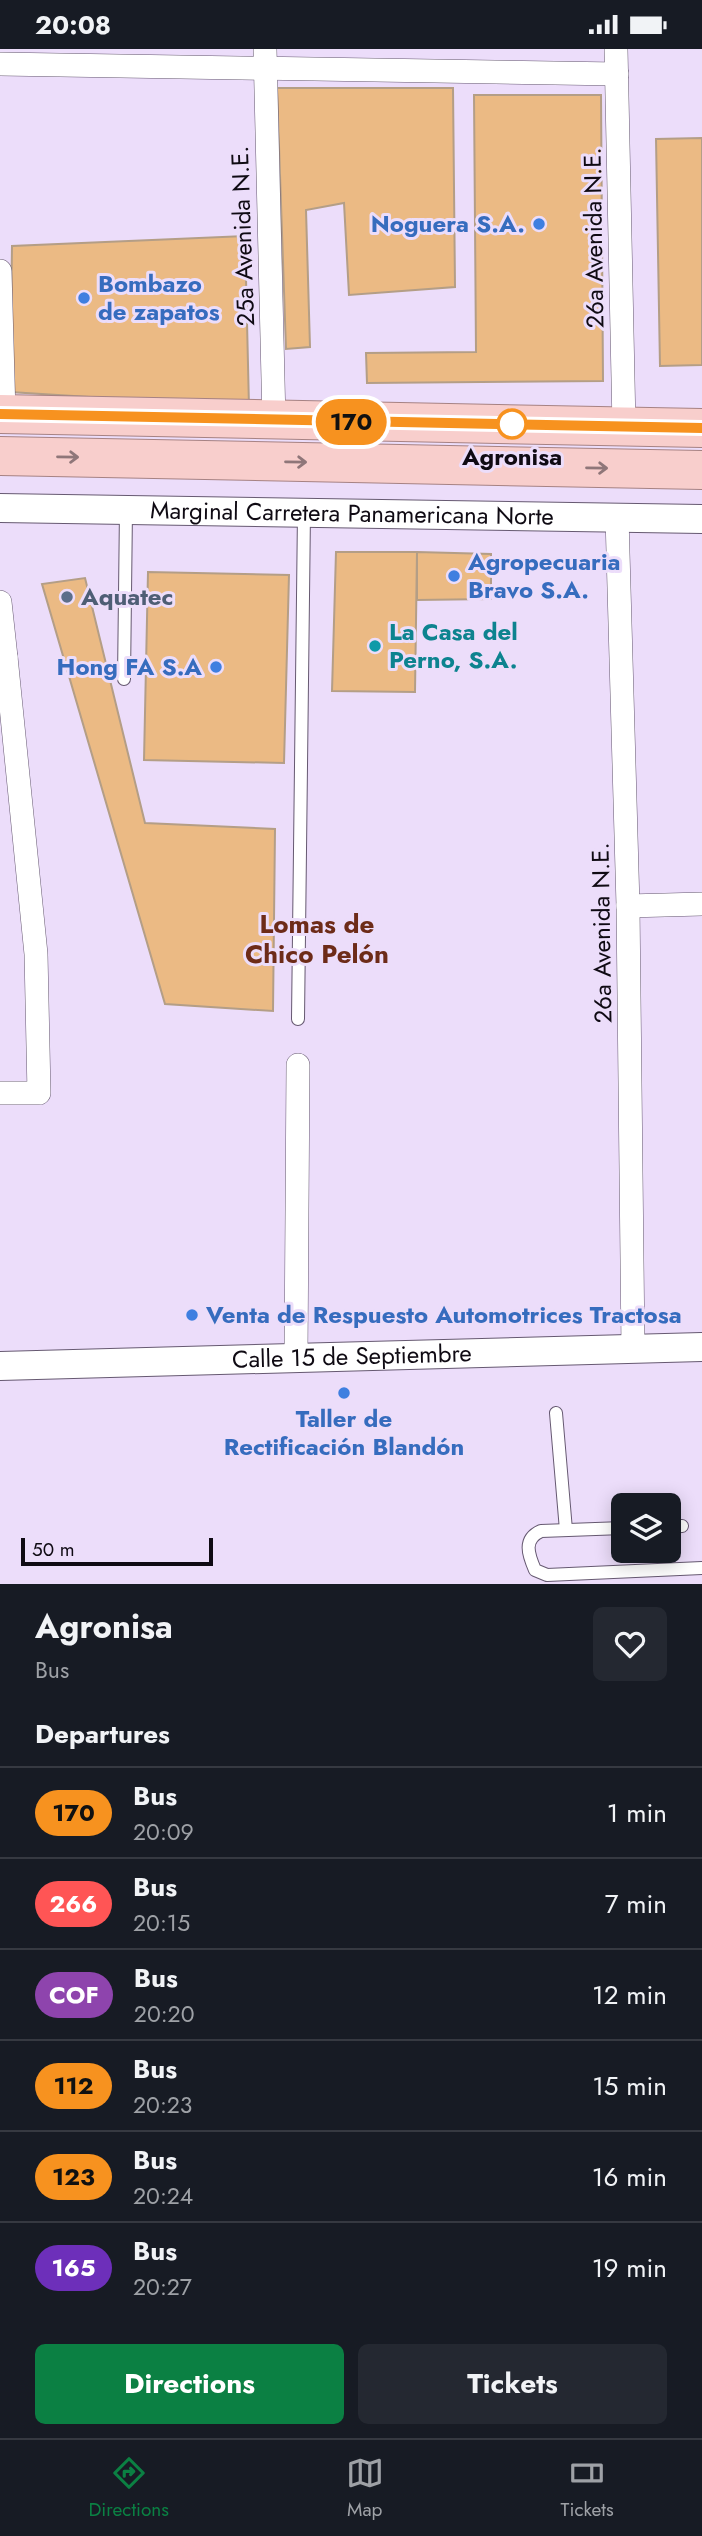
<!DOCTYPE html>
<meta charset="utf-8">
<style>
body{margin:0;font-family:Jost,sans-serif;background:#242831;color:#f1f3f6;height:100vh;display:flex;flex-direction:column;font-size:26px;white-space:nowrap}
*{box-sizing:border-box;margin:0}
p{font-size:23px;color:#9ea1a6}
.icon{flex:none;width:38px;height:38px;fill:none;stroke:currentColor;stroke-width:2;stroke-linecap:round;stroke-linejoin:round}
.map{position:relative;height:1535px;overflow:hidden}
.details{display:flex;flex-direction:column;background:#171b24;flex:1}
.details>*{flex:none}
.badge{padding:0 14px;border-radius:23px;font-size:24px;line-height:46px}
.fabs{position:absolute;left:611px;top:1444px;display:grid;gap:14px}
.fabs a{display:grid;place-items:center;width:70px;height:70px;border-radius:10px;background:#171b24;box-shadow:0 4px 18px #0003;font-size:35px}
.scale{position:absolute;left:21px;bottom:18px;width:192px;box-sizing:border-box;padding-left:7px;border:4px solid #0f0a13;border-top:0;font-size:19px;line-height:24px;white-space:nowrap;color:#0f0a13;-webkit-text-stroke:5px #ecddfa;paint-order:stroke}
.map>.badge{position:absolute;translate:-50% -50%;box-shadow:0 0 0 4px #fff}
h2{padding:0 35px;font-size:26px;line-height:63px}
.round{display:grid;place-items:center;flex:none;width:74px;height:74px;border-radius:10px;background:#242831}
.headline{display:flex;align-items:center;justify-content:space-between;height:119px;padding:0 35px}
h1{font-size:33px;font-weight:700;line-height:52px}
.cta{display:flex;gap:14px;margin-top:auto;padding:14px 35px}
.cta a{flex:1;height:80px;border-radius:10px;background:#0b8043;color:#fff;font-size:28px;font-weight:700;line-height:80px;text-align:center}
.cta a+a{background:#242831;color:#f1f3f6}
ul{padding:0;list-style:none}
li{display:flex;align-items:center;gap:21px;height:91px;padding:0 35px;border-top:2px solid #363941}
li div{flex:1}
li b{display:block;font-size:26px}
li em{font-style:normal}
li .badge{min-width:77px;font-weight:700;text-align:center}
.status{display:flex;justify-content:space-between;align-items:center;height:49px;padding:0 35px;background:#171b24;direction:ltr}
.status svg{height:19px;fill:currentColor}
.menu{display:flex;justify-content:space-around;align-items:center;height:98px;border-top:2px solid #363941;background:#171b24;font-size:19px;color:#9ea1a6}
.menu a{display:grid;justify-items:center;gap:4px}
.menu .active{color:#0b8043}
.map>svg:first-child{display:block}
.building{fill:#ebba84;stroke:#b49e86;stroke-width:2}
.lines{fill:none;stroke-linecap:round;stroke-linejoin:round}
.service-casing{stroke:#665971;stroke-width:14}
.minor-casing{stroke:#665971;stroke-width:24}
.tertiary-casing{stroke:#665971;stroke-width:30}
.trunk-casing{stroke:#a68283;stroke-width:40}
.service{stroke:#fff;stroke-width:12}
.minor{stroke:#fff;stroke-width:23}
.tertiary{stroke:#fff;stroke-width:28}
.trunk{stroke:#f8cecc;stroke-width:38}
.oneway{stroke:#8f7679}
.line-casing{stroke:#fff;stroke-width:16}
.line{stroke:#f7921f;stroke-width:10}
.shop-dot{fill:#3f7fe0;stroke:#ecddfa;stroke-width:2.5}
.stop-dot{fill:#fff;stroke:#f7921f;stroke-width:3.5}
.service-dot{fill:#5c6f8a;stroke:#ecddfa;stroke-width:2.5}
.culture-dot{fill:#0f9aa8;stroke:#ecddfa;stroke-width:2.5}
.labels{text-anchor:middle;stroke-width:6;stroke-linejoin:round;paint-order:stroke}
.shop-label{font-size:24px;font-weight:bold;fill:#366cbe;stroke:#ecddfa;text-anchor:start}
.street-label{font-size:24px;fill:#0f0a13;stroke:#ecddfa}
.stop-label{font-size:24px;font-weight:bold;fill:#0f0a13;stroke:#ecddfa}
.service-label{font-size:24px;font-weight:bold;fill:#4e5e75;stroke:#ecddfa;text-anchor:start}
.culture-label{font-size:24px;font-weight:bold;fill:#0d838f;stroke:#ecddfa;text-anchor:start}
.neighbourhood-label{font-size:26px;font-weight:bold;fill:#6d2b18;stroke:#ecddfa}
</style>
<div class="status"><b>20:08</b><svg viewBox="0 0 49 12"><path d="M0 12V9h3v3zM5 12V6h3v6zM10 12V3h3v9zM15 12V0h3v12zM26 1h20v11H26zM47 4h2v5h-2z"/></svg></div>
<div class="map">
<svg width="702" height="1535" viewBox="0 0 702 1535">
<rect width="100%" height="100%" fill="#ecddfa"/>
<g class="building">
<path d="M277,39H453L455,238L349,246L344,154L306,161L310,298L286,300Z"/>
<path d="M474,46H601L603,332L367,334L366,304L476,303Z"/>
<path d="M702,89V316L660,317L656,90Z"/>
<path d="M245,187L249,358L10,343L12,197Z"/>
<path d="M336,503H417L415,643L332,642Z"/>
<path d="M417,503L491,505V550L417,551Z"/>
<path d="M148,523L289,526L284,714L144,711Z"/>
<path d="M85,529L145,774L275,780L273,962L165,955L42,535Z"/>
</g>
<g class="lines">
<defs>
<g id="service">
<path d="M124,630L126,460"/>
<path d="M298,970L304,463"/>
<path d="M556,1364L566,1481"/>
<path d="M668,1478L682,1477"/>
<path d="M623,1479L541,1482C523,1490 528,1505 535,1521L547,1526L702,1519"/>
</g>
<g id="minor">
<path d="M265,0L274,372"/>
<path d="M616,0L624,377"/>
<path d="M0,15L617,25"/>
<path d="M0,222L4,365"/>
<path d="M617,468L628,857L633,1299"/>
<path d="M0,553L6,608L0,615"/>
<path d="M628,857L702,855"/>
<path d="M0,1044H39L36,905L6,608"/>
<path d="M296,1309L298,1016"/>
</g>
<g id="tertiary">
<path id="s1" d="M0,459L702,470"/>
<path id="s2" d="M0,1317L702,1298"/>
</g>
<g id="trunk">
<path d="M0,365L702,379"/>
<path d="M0,407L702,421"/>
</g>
</defs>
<use href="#service" class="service-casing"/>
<use href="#minor" class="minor-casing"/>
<use href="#tertiary" class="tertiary-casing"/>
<use href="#trunk" class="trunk-casing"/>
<use href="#service" class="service"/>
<use href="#minor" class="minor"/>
<use href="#tertiary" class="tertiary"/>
<use href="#trunk" class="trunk"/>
</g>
<defs><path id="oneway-shaft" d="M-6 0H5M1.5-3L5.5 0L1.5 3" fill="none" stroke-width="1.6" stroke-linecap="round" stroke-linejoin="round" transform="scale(1.75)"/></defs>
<g class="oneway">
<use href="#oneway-shaft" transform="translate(68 408) rotate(1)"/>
<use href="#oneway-shaft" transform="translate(296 413) rotate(1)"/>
<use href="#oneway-shaft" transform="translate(597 419) rotate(1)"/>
</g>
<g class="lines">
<defs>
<path id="line" d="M0,365L702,379"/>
</defs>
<use href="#line" class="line-casing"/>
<use href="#line" class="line"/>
</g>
<g class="shop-dot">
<circle cx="539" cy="175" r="7"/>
<circle cx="84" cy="249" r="7"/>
<circle cx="454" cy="527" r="7"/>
<circle cx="216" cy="618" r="7"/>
<circle cx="192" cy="1266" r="7"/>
<circle cx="344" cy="1344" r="7"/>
</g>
<circle class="stop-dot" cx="512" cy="375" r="14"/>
<circle class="service-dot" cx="67" cy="548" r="7"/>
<circle class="culture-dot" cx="375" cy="597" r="7"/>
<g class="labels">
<g class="shop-label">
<text x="525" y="183" text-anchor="end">Noguera S.A.</text>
<text x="98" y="243">Bombazo<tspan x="98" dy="28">de zapatos</tspan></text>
<text x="468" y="521">Agropecuaria<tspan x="468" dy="28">Bravo S.A.</tspan></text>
<text x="202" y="626" text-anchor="end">Hong FA S.A</text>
<text x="206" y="1274">Venta de Respuesto Automotrices Tractosa</text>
<text x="344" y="1378" text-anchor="middle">Taller de<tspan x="344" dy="28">Rectificación Blandón</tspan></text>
</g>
<g class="street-label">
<text transform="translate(243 187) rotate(-92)" y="8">25a Avenida N.E.</text>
<text transform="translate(594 189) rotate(-91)" y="8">26a Avenida N.E.</text>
<text dy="8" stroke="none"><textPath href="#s1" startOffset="352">Marginal Carretera Panamericana Norte</textPath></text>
<text transform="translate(602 884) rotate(-91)" y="8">26a Avenida N.E.</text>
<text dy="8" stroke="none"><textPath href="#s2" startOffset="352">Calle 15 de Septiembre</textPath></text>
</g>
<g class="stop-label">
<text x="512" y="416">Agronisa</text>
</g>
<g class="service-label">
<text x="81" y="556">Aquatec</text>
</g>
<g class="culture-label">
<text x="389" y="591">La Casa del<tspan x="389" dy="28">Perno, S.A.</tspan></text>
</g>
<g class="neighbourhood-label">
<text x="317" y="884">Lomas de<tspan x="317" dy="30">Chico Pelón</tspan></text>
</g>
</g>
</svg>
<div class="fabs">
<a><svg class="icon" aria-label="layers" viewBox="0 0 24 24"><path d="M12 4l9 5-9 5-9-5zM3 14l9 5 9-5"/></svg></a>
</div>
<div class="scale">50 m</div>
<b class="badge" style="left:351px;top:373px;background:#f7921f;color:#111">170</b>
</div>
<section class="details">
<div class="headline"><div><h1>Agronisa</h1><p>Bus</p></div><a class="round"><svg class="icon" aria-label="heart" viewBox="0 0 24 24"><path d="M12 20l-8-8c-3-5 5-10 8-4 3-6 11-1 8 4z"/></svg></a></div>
<h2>Departures</h2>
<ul>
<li><span class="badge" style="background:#f7921f;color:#111">170</span><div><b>Bus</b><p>20:09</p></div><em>1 min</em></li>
<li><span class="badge" style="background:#f55;color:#fff">266</span><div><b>Bus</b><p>20:15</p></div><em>7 min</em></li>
<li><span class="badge" style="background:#8e44ad;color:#fff">COF</span><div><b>Bus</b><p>20:20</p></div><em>12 min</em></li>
<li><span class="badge" style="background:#f7921f;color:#111">112</span><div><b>Bus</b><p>20:23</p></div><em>15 min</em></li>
<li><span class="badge" style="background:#f7921f;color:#111">123</span><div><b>Bus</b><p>20:24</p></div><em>16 min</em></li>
<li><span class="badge" style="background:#6d2fba;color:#fff">165</span><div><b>Bus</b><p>20:27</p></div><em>19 min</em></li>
</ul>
<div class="cta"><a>Directions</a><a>Tickets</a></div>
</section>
<nav class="menu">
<a class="active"><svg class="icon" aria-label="directions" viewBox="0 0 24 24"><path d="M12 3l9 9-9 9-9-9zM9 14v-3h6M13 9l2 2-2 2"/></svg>Directions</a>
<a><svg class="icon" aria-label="map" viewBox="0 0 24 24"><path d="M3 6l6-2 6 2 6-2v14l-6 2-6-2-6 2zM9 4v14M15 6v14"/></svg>Map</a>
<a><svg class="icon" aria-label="tickets" viewBox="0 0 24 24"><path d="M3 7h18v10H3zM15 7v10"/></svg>Tickets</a>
</nav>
